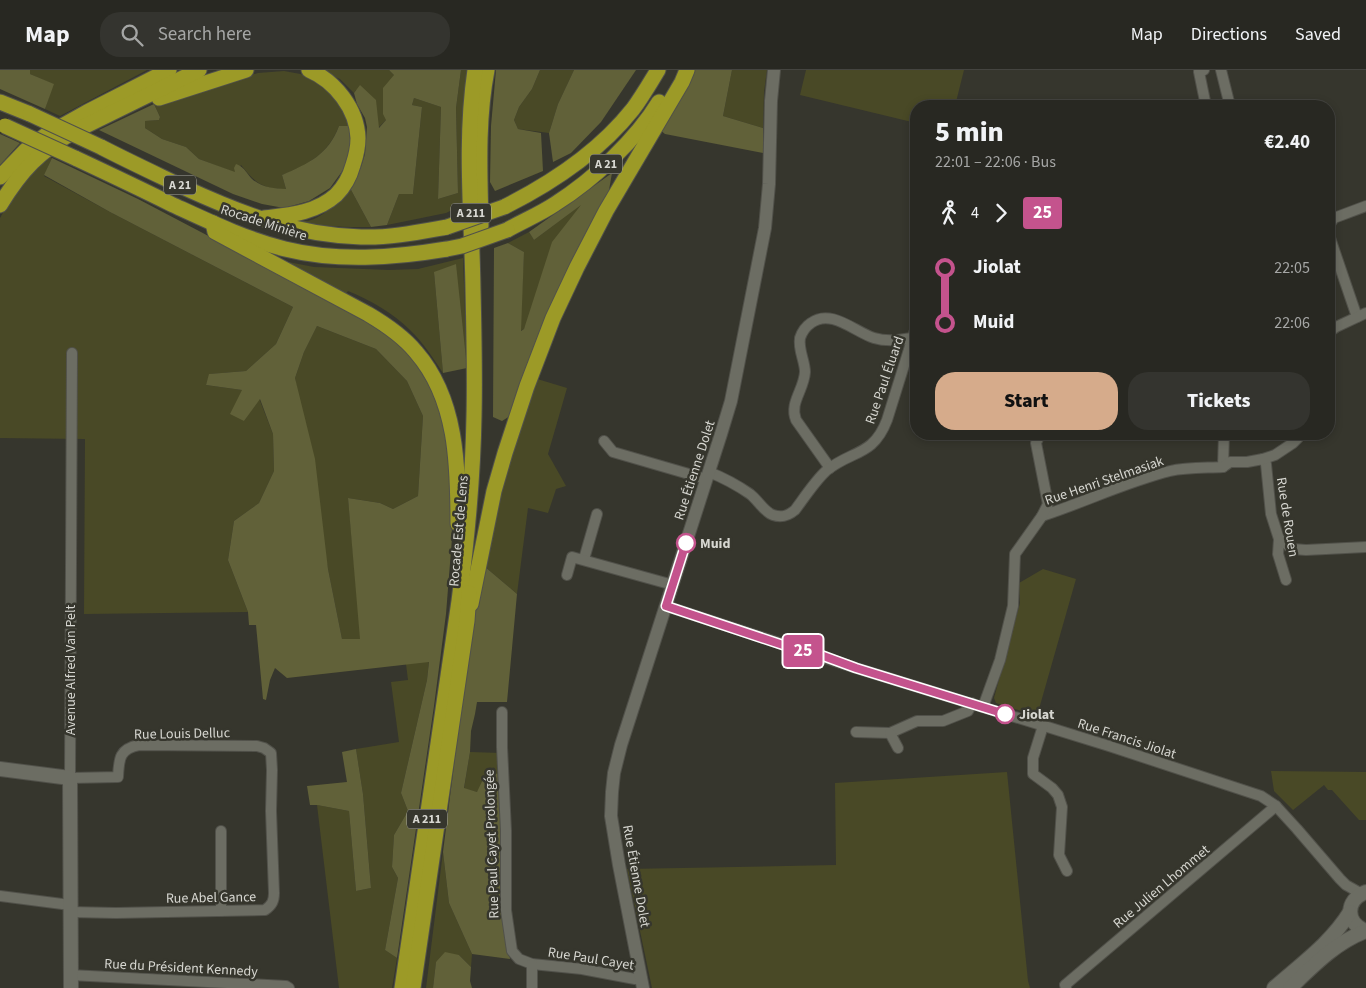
<!DOCTYPE html>
<meta charset="utf-8">
<style>
body{margin:0;font-family:"Source Sans 3",sans-serif;background:#34342f;color:#f1f3f6;height:100vh;display:flex;flex-direction:column;font-size:19px;white-space:nowrap}
*{box-sizing:border-box;margin:0}
p{font-size:16px;color:#a5a6a5}
.icon{flex:none;width:28px;height:28px;fill:none;stroke:currentColor;stroke-width:2;stroke-linecap:round;stroke-linejoin:round}
.map{position:relative;flex:1;overflow:hidden}
.details{position:absolute;left:910px;top:30px;width:425px;height:340px;display:flex;flex-direction:column;background:#282822;border-radius:20px;box-shadow:0 2px 8px #0003,0 0 0 1px #444440}
.details>*{flex:none}
.badge{padding:0 10px;border-radius:4px;font-size:18px;line-height:32px}
.map>.badge{position:absolute;translate:-50% -50%;box-shadow:0 0 0 2px #fff}
.legs{display:flex;align-items:center;gap:8px;height:55px;padding:0 25px;font-size:16px}
.legs p{margin-inline-start:auto}
.overview{display:flex;align-items:center;justify-content:space-between;height:85px;padding:0 25px}
h1{font-size:28px;font-weight:800;line-height:38px}
.cta{display:flex;gap:10px;margin-top:auto;padding:10px 25px}
.cta a{flex:1;height:58px;border-radius:20px;background:#d6ab8b;color:#111;font-size:20px;font-weight:800;line-height:58px;text-align:center}
.cta a+a{background:#34342f;color:#f1f3f6}
ul{padding:0 25px;list-style:none}
li{display:flex;align-items:center;gap:18px;height:55px;font-size:19px}
li i{display:grid;place-items:center;width:8px;height:100%;margin:0 6px;background:currentColor}
li i::after{content:'';width:12px;height:12px;margin:-6px;border:4px solid;border-radius:50%;background:#282822}
li p{margin-inline-start:auto}
li:first-child i{background:linear-gradient(#0000 50%,currentColor 0)}
li:last-child i{background:linear-gradient(currentColor 50%,#0000 0)}
header{display:flex;align-items:center;gap:30px;box-sizing:border-box;height:70px;padding:0 25px;background:#282822;border-bottom:1px solid #444440}
header strong{font-size:24px}
nav{display:flex;gap:28px;margin-inline-start:auto;font-size:18px}
.search{width:350px;height:45px;background:#34342f;display:flex;align-items:center;gap:12px;box-sizing:border-box;padding:0 18px;border-radius:20px;color:#a5a6a5;font-size:19px}
.map>svg:first-child{display:block}
.green{fill:#494926}
.forest{fill:#616139;fill-rule:evenodd}
.lines{fill:none;stroke-linecap:round;stroke-linejoin:round}
.minor-casing{stroke:#51514a;stroke-width:12}
.tertiary-casing{stroke:#51514a;stroke-width:14}
.secondary-casing{stroke:#51514a;stroke-width:16}
.motorway-casing{stroke:#51514a;stroke-width:17}
.minor{stroke:#6c6d63;stroke-width:10}
.tertiary{stroke:#6c6d63;stroke-width:12}
.secondary{stroke:#6c6d63;stroke-width:14}
.motorway{stroke:#9c9a27;stroke-width:15}
.motorway-bridge-casing{stroke:#51514a;stroke-width:17;stroke-linecap:butt}
.motorway-bridge{stroke:#9c9a27;stroke-width:15}
.line-1-casing{stroke:#fff;stroke-width:11}
.line-1{stroke:#c4538d;stroke-width:8}
.stop-1-dot{fill:#fff;stroke:#c4538d;stroke-width:2.5}
.labels{text-anchor:middle;stroke-width:5;stroke-linejoin:round;paint-order:stroke}
.shield{fill:#36362d;stroke:#a7a7a0;stroke-width:1}
.shield-label{font-size:12px;font-weight:bold;fill:#d7d7d1}
.street-label{font-size:14px;fill:#d7d7d1;stroke:#36362d}
.stop-label{font-size:14px;font-weight:bold;fill:#d7d7d1;stroke:#36362d;text-anchor:start}
</style>
<header>
<strong>Map</strong>
<div class="search"><svg class="icon" aria-label="search" viewBox="0 0 24 24"><circle cx="10" cy="10" r="6"/><path d="M15 15l6 6"/></svg>Search here</div>
<nav><a>Map</a><a>Directions</a><a>Saved</a></nav>
</header>
<div class="map">
<svg width="1366" height="918" viewBox="0 0 1366 918">
<rect width="100%" height="100%" fill="#36362d"/>
<g class="green">
<path d="M30,0H147L60,46L45,39L53,14L30,4Z"/>
<path d="M318,0H389L394,5L386,50L378,58L356,20L354,23L340,9Z"/>
<path d="M461,0H467C463,45 461,90 462,135L446,143L387,155L399,124H413L422,37L412,35L414,28L441,37L438,129L458,123L456,38Z"/>
<path d="M540,0H574L558,34L549,63L518,59L514,50L519,37L532,19Z"/>
<path d="M732,0H767L764,22L763,58L723,46Z"/>
<path d="M806,0H964L955,36H916V53L800,25Z"/>
<path d="M284,1L311,6L331,21L343,39L349,56H339C328,84 309,94 282,105L286,119C263,119 255,113 241,95L236,103L199,89L186,77L162,69L145,58V51L159,50L160,47L154,34L258,3Z"/>
<path d="M46,85L52,88L44,106L110,142L293,237L276,274L246,301L210,304L206,315L242,320L244,351L259,328L273,364L274,401L259,433L234,451L228,490L248,542L84,544L85,369L0,368V148L11,128Z"/>
<path d="M350,118L371,157C343,157 324,157 296,151C300,151 304,151 308,151C325,147 339,130 350,118Z"/>
<path d="M583,133L524,259L520,261L524,182L508,173L529,162L534,170Z"/>
<path d="M463,188L467,298L434,202L443,303C433,288 423,272 410,260C393,243 370,230 348,221L345,225L278,190L314,197L389,200L418,199Z"/>
<path d="M317,256L376,279L407,311L423,346L418,426L393,439L380,433L348,428L361,569H342L328,499L295,308L304,282Z"/>
<path d="M534,308L567,318L548,384L566,416L556,419L548,443L528,438L517,524L484,496L498,431Z"/>
<path d="M1043,499L1076,509L1037,646L996,633L994,628L1020,533L1019,513Z"/>
<path d="M429,591L427,610L401,723L408,741L394,765L392,797L398,808L385,880L397,888L392,918H339L317,735L349,741L356,821L371,818L363,724L356,679L399,672L391,612L408,610L406,594Z"/>
<path d="M470,682L501,683V704L477,722L464,719Z"/>
<path d="M1271,701L1366,702V750H1359L1332,720H1328L1324,715L1293,740L1274,721Z"/>
<path d="M1007,702L1028,911L1030,918H652L627,799L836,795L835,713Z"/>
<path d="M443,782L449,833L472,884L471,897L459,885L436,892L433,918H426Z"/>
</g>
<g class="forest">
<path d="M0,0H30V4L54,14L45,39L0,19Z"/>
<path d="M389,0H461L456,38L458,123L438,129L441,37L414,28L412,35L422,37L413,124H399L387,155L371,157L350,118L361,97L365,84L367,57L365,48L357,34L354,23L360,15L376,30L379,58L386,50L383,44V18L394,5Z"/>
<path d="M496,0H540L532,19L519,37L514,50L518,59L541,63L543,101L495,121L490,112L491,56Z"/>
<path d="M574,0H636L601,52L571,83L553,92L549,63L558,34Z"/>
<path d="M693,0H732L723,46L763,58V83L665,64L659,59Z"/>
<path d="M154,34L160,47L159,50L145,51V58L162,69L186,77L199,89L235,102L234,98L236,94C243,96 246,102 251,108C260,117 274,119 286,119L282,105C309,93 328,85 339,56H349L351,82L343,100L330,118L309,131L284,138L262,134L233,124L99,60Z"/>
<path d="M0,64L20,73L0,95Z"/>
<path d="M52,88L138,129L338,234L393,267L408,279L433,313L447,364L451,412L452,468L446,544L434,636L397,888L385,880L398,808L392,797L394,765L408,741L401,723L427,610L429,592L287,608L275,598L270,610L266,630L263,629L256,555H249L248,542L228,490L234,451L259,433L274,401L273,364L260,329L244,351L230,344L242,320L206,315L209,304L246,301L276,274L293,237L110,142L44,105ZM317,256L376,279L407,311L423,346L418,426L393,439L380,433L348,428L360,569H342L328,499L315,389L295,308L304,282Z"/>
<path d="M612,103L608,126L510,346L502,351L493,347L494,178L508,173L524,182L521,261L524,259L552,172L581,135L534,170L529,162Z"/>
<path d="M456,194L467,298L443,303L434,202Z"/>
<path d="M484,496L517,524L507,632H477L475,644L471,661L470,682L464,718L477,722L486,703L501,704L504,842L510,889L472,884L449,833L443,782L472,553Z"/>
<path d="M356,679L363,724L371,818L356,821L349,741L317,735H310L307,716L347,712L342,682Z"/>
<path d="M445,882L459,885L471,897L470,911L472,918H433L436,892Z"/>
</g>
<g class="lines">
<defs>
<g id="minor">
<path d="M1204,0L1199,2L1206,36"/>
<path d="M1221,0L1230,36"/>
<path d="M1329,155L1334,148L1366,136"/>
<path d="M1329,165L1357,247"/>
<path d="M1329,262L1336,257L1366,243"/>
<path d="M604,371L613,382L706,409"/>
<path d="M1263,389L1266,394L1271,444L1279,469L1278,484L1286,510"/>
<path d="M1223,397L1224,364"/>
<path d="M830,398L796,350C789,333 804,320 805,302C805,291 798,280 800,268C802,262 805,257 811,253C831,238 855,262 874,268C887,272 900,270 912,268"/>
<path d="M709,402C724,408 737,415 750,424C758,430 764,442 773,445C782,448 788,446 795,440C804,428 815,411 826,401C851,380 873,387 887,350L916,257"/>
<path d="M1042,446C1085,432 1126,412 1170,401C1187,397 1206,398 1223,397L1230,392H1247L1263,389L1275,385L1293,373L1298,368L1299,364"/>
<path d="M1279,469L1293,479L1306,480L1366,477"/>
<path d="M584,489L597,444"/>
<path d="M567,505L572,487L673,515"/>
<path d="M666,536L856,598L1109,676L1261,726L1276,736L1297,759L1340,809L1346,815L1362,824"/>
<path d="M983,637L1000,590L1013,536L1015,484L1042,446L1048,434L1036,373L1040,364"/>
<path d="M502,642V677L506,761V840L512,881L519,889L532,894L582,899L635,909H642"/>
<path d="M1043,656L1033,688V704L1052,718L1058,725L1062,737L1059,785L1067,801"/>
<path d="M856,662L890,663L917,651H943L968,641L972,633"/>
<path d="M890,663L898,678"/>
<path d="M0,826L70,835"/>
<path d="M221,841V761"/>
<path d="M70,842L116,843L265,840C272,835 274,831 274,823L271,741L272,700L271,683L264,678L257,676L139,675C119,679 119,689 118,707L70,708L72,283"/>
<path d="M70,905L286,916L289,918"/>
<path d="M532,918V894"/>
<path d="M1066,918L1065,915L1276,736"/>
</g>
<path id="tertiary" d="M643,918L619,795L611,746L612,722L614,703L621,675L721,364L731,331L765,158L769,114L771,31L774,0"/>
<g id="secondary">
<path d="M0,699L70,708L71,918"/>
<path d="M1366,822C1345,830 1345,853 1366,861"/>
<path d="M1274,918C1301,894 1331,873 1350,842"/>
<path d="M1290,918C1313,896 1336,872 1366,861"/>
</g>
<g id="motorway">
<path d="M159,28L246,0"/>
<path d="M0,32L30,44"/>
<path d="M101,77C128,91 156,104 183,117C242,144 295,165 361,167C390,168 419,162 447,157"/>
<path d="M75,88C107,103 139,118 171,134C208,151 245,169 285,179C338,192 393,188 447,179"/>
<path d="M0,107L26,80L46,65L87,42L169,0"/>
<path d="M0,135C22,99 39,82 75,61L199,0"/>
<path d="M504,137C552,113 599,82 633,39C642,27 650,13 658,0"/>
<path d="M264,148C289,145 316,143 336,125C344,117 350,106 353,95C356,86 358,77 358,68C357,39 335,11 309,0"/>
<path d="M213,153L215,162L368,244C385,254 403,266 416,282C457,329 458,395 458,454"/>
<path d="M481,156C480,104 477,51 487,0"/>
<path d="M507,160C523,151 540,144 555,134C593,110 636,70 659,32"/>
<path d="M471,534L494,421L505,383L527,316L553,248L577,197L606,141L682,12L687,0"/>
<path d="M402,918L459,531C467,470 473,408 474,346C475,304 474,262 473,220C472,147 464,73 475,0"/>
<path d="M413,918L467,551L469,523"/>
</g>
</defs>
<use href="#minor" class="minor-casing"/>
<use href="#tertiary" class="tertiary-casing"/>
<use href="#secondary" class="secondary-casing"/>
<use href="#motorway" class="motorway-casing"/>
<use href="#minor" class="minor"/>
<use href="#tertiary" class="tertiary"/>
<use href="#secondary" class="secondary"/>
<use href="#motorway" class="motorway"/>
<defs>
<g id="motorway-bridge">
<path d="M30,44L101,77"/>
<path d="M5,56L75,88"/>
<path d="M447,157L504,137"/>
<path d="M447,179L462,176L507,160"/>
</g>
</defs>
<use href="#motorway-bridge" class="motorway-bridge-casing"/>
<use href="#motorway-bridge" class="motorway-bridge"/>
</g>
<g class="lines">
<defs>
<path id="line-1" d="M686,473L666,536L786,576L818,584L856,598L1005,644"/>
</defs>
<use href="#line-1" class="line-1-casing"/>
<use href="#line-1" class="line-1"/>
</g>
<g class="stop-1-dot">
<circle cx="686" cy="473" r="9"/>
<circle cx="1005" cy="644" r="9"/>
</g>
<g class="labels">
<g class="shield">
<rect x="590" y="84.5" width="32" height="19" rx="4"/>
<rect x="164" y="105.5" width="32" height="19" rx="4"/>
<rect x="451" y="133.5" width="40" height="19" rx="4"/>
<rect x="407" y="739.5" width="40" height="19" rx="4"/>
</g>
<g class="shield-label">
<text x="606" y="98">A 21</text>
<text x="180" y="119">A 21</text>
<text x="471" y="147">A 211</text>
<text x="427" y="753">A 211</text>
</g>
<g class="street-label">
<text transform="translate(264 152) rotate(18)" y="5">Rocade Minière</text>
<text transform="translate(884 310) rotate(-71)" y="5">Rue Paul Éluard</text>
<text transform="translate(694 400) rotate(-72)" y="5">Rue Étienne Dolet</text>
<text transform="translate(1104 410) rotate(-19)" y="5">Rue Henri Stelmasiak</text>
<text transform="translate(1288 447) rotate(81)" y="5">Rue de Rouen</text>
<text transform="translate(458 461) rotate(-85)" y="5">Rocade Est de Lens</text>
<text transform="translate(70 600) rotate(-90)" y="5">Avenue Alfred Van Pelt</text>
<text transform="translate(182 663) rotate(-1)" y="5">Rue Louis Delluc</text>
<text transform="translate(1127 668) rotate(18)" y="5">Rue Francis Jiolat</text>
<text transform="translate(491 774) rotate(-92)" y="5">Rue Paul Cayet Prolongée</text>
<text transform="translate(637 806) rotate(80)" y="5">Rue Étienne Dolet</text>
<text transform="translate(1161 816) rotate(-40)" y="5">Rue Julien Lhommet</text>
<text transform="translate(211 827) rotate(-1)" y="5">Rue Abel Gance</text>
<text transform="translate(591 888) rotate(9)" y="5">Rue Paul Cayet</text>
<text transform="translate(181 897) rotate(3)" y="5">Rue du Président Kennedy</text>
</g>
<g class="stop-label">
<text x="700" y="478">Muid</text>
<text x="1019" y="649">Jiolat</text>
</g>
</g>
</svg>
<b class="badge" style="left:803px;top:581px;background:#c4538d;color:#fff">25</b>
<section class="details">
<div class="overview"><div><h1>5 min</h1><p>22:01 – 22:06 · Bus</p></div><b>€2.40</b></div>
<div class="legs"><svg class="icon" aria-label="walk" viewBox="0 0 24 24"><circle cx="13" cy="4" r="2"/><path d="M13 8l-2 6 4 7M11 14l-3 7M7 12l3-4h3l4 4"/></svg>4<svg class="icon" aria-label="forward" viewBox="0 0 24 24"><path d="M9 5l7 7-7 7"/></svg><b class="badge" style="background:#c4538d;color:#fff">25</b></div>
<ul>
<li><i style="color:#c4538d"></i><b>Jiolat</b><p>22:05</p></li>
<li><i style="color:#c4538d"></i><b>Muid</b><p>22:06</p></li>
</ul>
<div class="cta"><a>Start</a><a>Tickets</a></div>
</section>
</div>
